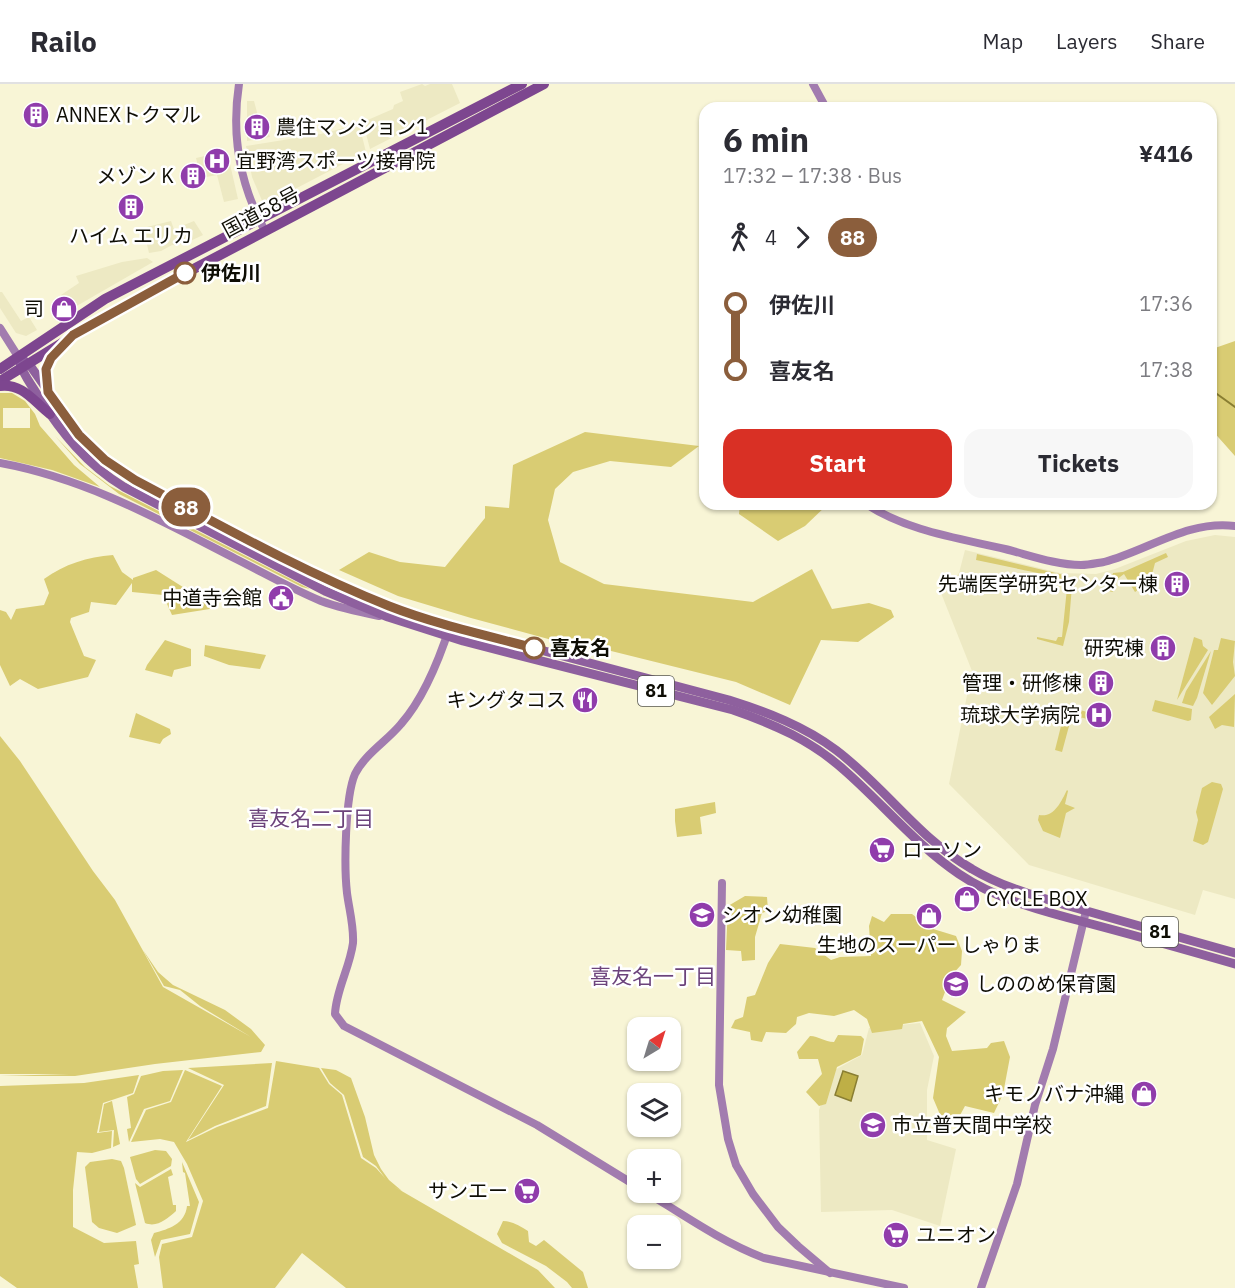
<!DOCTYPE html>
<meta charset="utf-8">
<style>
body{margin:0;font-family:"IBM Plex Sans","Noto Sans JP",sans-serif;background:#f7f7f7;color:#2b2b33;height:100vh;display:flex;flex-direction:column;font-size:22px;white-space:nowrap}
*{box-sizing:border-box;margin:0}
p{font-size:20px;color:#7c7c81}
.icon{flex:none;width:33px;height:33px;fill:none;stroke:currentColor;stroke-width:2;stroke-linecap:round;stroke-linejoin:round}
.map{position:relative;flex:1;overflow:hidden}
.panel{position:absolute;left:699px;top:18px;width:518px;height:408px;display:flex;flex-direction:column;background:#fff;border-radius:18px;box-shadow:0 2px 4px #0004}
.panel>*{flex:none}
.badge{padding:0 12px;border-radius:20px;font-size:21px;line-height:39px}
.needle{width:39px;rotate:38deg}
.fabs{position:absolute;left:627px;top:933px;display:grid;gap:12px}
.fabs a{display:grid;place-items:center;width:54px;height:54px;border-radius:12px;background:#fff;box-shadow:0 2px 4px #0004;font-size:30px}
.map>.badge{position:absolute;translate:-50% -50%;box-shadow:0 0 0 3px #fff}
.legs{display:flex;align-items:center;gap:9px;height:66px;padding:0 24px;font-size:20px}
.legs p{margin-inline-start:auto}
.summary{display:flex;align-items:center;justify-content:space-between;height:102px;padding:0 24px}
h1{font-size:33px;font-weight:800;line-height:45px}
.action{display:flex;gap:12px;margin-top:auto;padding:12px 24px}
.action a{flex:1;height:69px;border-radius:18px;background:#d93025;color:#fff;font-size:24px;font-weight:800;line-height:69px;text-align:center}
.action a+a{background:#f7f7f7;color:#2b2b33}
ul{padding:0 24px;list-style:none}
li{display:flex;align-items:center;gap:21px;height:66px;font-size:22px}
li i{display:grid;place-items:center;width:9px;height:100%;margin:0 8px;background:currentColor}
li i::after{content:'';width:15px;height:15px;margin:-8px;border:4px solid;border-radius:50%;background:#fff}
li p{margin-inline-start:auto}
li:first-child i{background:linear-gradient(#0000 50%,currentColor 0)}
li:last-child i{background:linear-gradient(currentColor 50%,#0000 0)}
header{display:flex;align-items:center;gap:36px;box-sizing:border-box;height:84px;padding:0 30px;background:#fff;border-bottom:2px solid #e1e1e2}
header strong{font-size:28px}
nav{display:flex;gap:33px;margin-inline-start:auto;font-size:21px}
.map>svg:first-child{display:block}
.built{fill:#ede9c3}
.green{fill:#d9cc73;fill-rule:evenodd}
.water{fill:#beaf46;stroke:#897e32;stroke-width:1.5}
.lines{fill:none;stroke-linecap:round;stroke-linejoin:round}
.stream{stroke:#897e32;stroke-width:2}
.secondary{stroke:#a27caf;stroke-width:8}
.primary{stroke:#8e609e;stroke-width:9}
.highway{stroke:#7d468f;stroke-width:10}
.line-1-casing{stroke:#fff;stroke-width:14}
.line-1{stroke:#8b5e3c;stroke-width:9}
.stop-1-dot{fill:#fff;stroke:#8b5e3c;stroke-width:3}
.labels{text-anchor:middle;stroke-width:5;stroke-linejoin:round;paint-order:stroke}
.shield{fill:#fff;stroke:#56564f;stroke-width:1.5}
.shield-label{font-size:18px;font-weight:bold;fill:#0e0d04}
.poi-label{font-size:20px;fill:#0e0d04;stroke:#fff;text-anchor:end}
.street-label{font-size:20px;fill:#0e0d04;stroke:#fff}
.stop-label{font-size:20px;font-weight:bold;fill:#0e0d04;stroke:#fff;text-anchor:start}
.neighbourhood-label{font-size:21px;fill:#6c437b;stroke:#fff}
</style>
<header>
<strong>Railo</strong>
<nav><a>Map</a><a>Layers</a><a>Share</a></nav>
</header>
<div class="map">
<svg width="1235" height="1204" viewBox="0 0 1235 1204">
<rect width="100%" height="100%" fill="#f8f5d6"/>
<g class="built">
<path d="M422,0L425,2L430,0H452L460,19L370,65L363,38L393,25L394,21L403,17L400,8Z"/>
<path d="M247,17H254L259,36L265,37L270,53L247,57Z"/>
<path d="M359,40L366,68L268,119H263L252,93L246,62L321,50Z"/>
<path d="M227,67L238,115L224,118L217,91L201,94L196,74Z"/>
<path d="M171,137L177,154L187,149L184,141L194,137L203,151L184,160L172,161L161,167L149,169L143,144Z"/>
<path d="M147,174L153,178L61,231L53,219L62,214L61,211L79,199L76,192L122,178Z"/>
<path d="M0,208H2L21,237L29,233L37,246L26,252L16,249L0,224Z"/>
<path d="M1215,451L1235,453V815L1203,806L1195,831L1029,781L949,700L972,587L941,509L959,489L965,466L1060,489L1096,490L1115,485L1186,457Z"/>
<path d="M920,939L934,972L927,1006V1056L956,1065L940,1142L892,1126L821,1128L819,1026L833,987L862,971L869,944Z"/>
</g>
<g class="green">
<path d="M1235,257V372L1211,345L1210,263L1215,264Z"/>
<path d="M0,309H12L25,317L35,330L40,342L74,381L100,403L52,386L0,374ZM30,324V344H3V324Z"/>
<path d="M585,348L699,362L671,383L610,377L573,388L555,405L548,436L560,478L604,500L753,518L812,485L832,525L869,519L891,526L894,533L858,558L821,556L790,621L736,598L591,562L552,556L471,534L398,512L339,486L369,468L400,478L445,483L485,434V422L509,424L513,381Z"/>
<path d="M55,352L85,383L110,402L310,505L302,503L119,410L80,380Z"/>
<path d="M740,420H828L805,442L778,457L739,430Z"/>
<path d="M1166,469L1168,473L1155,479L1148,506L1142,503L1135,508L1124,490L1116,496L1113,508L1108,507L1113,489L1123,488Z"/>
<path d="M977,470L1064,491L1072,502L1069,538L1063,562L1037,555V553L1056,557L1058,553H1062L1067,504L1063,503L1065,500L1060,494L1057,496V493L976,476Z"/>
<path d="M113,471L122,488L133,496V494L156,486L216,524L172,531L163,511L132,508V499L116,521L91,518L89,528L71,534L70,538L84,572L96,576L88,593L38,605L20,595L10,602L0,581V526L6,528L11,536L16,525L44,521L49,509L44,495C65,480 87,473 113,471Z"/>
<path d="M1194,553L1202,556L1203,562L1208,566L1177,616Z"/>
<path d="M1221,554L1235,557L1233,578L1235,592L1212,621L1203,609L1214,566H1218Z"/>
<path d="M165,556L191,565V582L174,586L172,593L145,586L147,581Z"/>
<path d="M205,561L266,571L260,585L229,581L204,572Z"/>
<path d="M1211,567L1197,614L1193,622L1182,619L1186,607Z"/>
<path d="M1235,610L1234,643L1222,641L1215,645L1209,633Z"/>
<path d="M1155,616L1192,625L1191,636L1188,637L1152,627Z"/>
<path d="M1066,622L1094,630L1091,636L1072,631L1062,668L1055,666Z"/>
<path d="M136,629L170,645L171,650L163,655L160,660L129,653Z"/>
<path d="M0,652L20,677L93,787L115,816L163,903L251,953L200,922L180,906L164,902L143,866L158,888L166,895L173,901L225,926L251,945L265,961L261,968L155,980L75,992H0L69,990H0Z"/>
<path d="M1212,698L1221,700L1223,705L1208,758L1203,761L1193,757L1198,736L1196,728L1202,704Z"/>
<path d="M1067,706L1068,707L1065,720L1075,724L1066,729L1060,754L1043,747L1038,736L1039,731C1054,734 1061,718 1067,706Z"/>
<path d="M715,718L716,729L700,733L702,750L677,753L675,737V725Z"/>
<path d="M745,812L767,813L768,827L762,829L755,853V876L742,877L741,867L726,866L728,822Z"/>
<path d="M891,830H912L930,844L956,852L962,867L961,881L951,892L942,916L966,928L947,944L946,952L952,967L987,964L991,959L1004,957L1010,973L1003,1010L994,1029L965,1022L958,1035L944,1040L933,1014L939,973L922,937L903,940L902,945L872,949L867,935L854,926L834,932L809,929L797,933L796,940L786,949L766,948L762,958L751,956L750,948L731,944L735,936L743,933L747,913L755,911L768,879L780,860L815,864L831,876L840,873L871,872L869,842L872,832L884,838Z"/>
<path d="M838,951L861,952L864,955L861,971L837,983L826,1020L819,1022L806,1008L822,990L818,975H799L797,968L810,952C819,952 824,958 834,958Z"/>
<path d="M276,977L319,984L329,1000L342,1011L361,1074L376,1084L385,1094L376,1082L363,1073L344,1011L330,999L321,984L336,986L351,994L365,1033L374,1071L381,1085L389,1096L402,1107L393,1102L538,1186L555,1204H346L302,1169L275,1204H163L159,1173L162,1160L192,1153L203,1117L187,1080L174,1058L160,1055L131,1058L146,1026L171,1018L185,986L222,1002L186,1058L217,1043L268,1024Z"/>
<path d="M272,979L266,1022L215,1042L188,1056L224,1001L188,984Z"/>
<path d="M183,986L170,1017L144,1025L129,1058L127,1045L131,1044L127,1013L134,1010L141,992L163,987Z"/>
<path d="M139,991L133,1009L103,1019L97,1049L112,1047L111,1064L92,1069L77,1068L73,1106V1143L104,1159L136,1157L139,1180L134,1181L138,1204H17L0,1192V1002L84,999Z"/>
<path d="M112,1017L120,1060L113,1063L114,1046L99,1048L104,1020Z"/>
<path d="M155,1066L166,1067L172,1075L171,1082L140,1100L136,1095L130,1073Z"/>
<path d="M112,1075L121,1077L124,1084L136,1141L117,1149L99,1144L92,1138L85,1083L90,1078Z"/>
<path d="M182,1078L199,1118L190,1150L161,1156L155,1173L151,1156L154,1149C169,1145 185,1140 187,1122H190L185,1089L183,1088Z"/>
<path d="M171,1085L173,1091L168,1093L173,1121H176V1127C167,1135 157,1144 145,1139L135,1099L140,1103Z"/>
<path d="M503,1137C512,1137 520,1142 528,1147L529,1158L536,1162L544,1156L583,1188L588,1204H572L567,1198L546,1182L502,1159L497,1150Z"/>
</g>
<path class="water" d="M843,987L858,992L851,1017L835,1011Z"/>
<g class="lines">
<path class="stream" d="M1210,305L1235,323"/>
<g class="secondary">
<path d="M239,0C231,52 240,101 265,147"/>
<path d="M813,0L826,24"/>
<path d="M0,244L19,274"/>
<path d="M0,379C87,395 158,435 236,475C264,489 292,505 321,517C340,524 359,528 379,532"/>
<path d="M866,420C907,447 958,454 1005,465C1029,471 1056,481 1081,481C1089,481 1097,479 1104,478C1149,466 1187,436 1235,442"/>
<path d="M450,542C440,573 423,615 401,640C387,657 365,670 355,690C345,713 344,783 347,809C349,825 354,842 353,859C350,883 336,906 335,930L344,942L537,1041L638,1103"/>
<path d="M722,799L719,1001L728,1055L736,1081L753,1110L778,1143L798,1162L830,1189"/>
<path d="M646,1108C685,1132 722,1158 764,1174L904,1204"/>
<path d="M981,1204L1017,1100L1035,1021L1053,965L1086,827"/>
</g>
<g class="primary">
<path d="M23,276L29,280L79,351L112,382L150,404L331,497L391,523L450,542L729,616C767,628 804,642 836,666C884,702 919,755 972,785C1002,803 1036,812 1069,822C1124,838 1180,853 1235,869"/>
<path d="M20,279C23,291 32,301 38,312C62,349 86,380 124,403L325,507L388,533L463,557L733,626C774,640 812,657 844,686C883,720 916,761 959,790C1000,818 1052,829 1099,842C1144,854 1190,867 1235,880"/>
<path d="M48,305C43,280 51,277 65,260"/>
</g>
<g class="highway">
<path d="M0,285L105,215L522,0"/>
<path d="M0,297L114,227L544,0"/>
<path d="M0,302C23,299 34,318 50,330"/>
</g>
</g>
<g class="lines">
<defs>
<path id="line-1" d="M185,189L73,251L51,274L46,285L48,308L79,351L105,376L135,396C218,440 301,487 389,522C435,540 485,551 534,564"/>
</defs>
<use href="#line-1" class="line-1-casing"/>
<use href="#line-1" class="line-1"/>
</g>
<defs>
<symbol id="building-disc" viewBox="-11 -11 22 22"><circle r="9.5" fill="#903cab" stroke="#fff"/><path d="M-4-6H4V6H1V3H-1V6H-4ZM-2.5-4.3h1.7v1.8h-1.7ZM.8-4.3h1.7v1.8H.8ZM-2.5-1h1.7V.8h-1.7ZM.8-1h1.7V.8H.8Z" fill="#fff"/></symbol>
<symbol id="hospital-disc" viewBox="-11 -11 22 22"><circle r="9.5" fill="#903cab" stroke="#fff"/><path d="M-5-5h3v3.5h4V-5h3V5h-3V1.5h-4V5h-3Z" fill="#fff"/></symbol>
<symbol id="shop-disc" viewBox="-11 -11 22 22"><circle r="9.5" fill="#903cab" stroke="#fff"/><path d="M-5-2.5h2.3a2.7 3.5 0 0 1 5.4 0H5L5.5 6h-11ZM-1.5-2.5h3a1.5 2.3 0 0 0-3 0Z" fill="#fff"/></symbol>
<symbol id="civic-disc" viewBox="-11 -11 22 22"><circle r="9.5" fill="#903cab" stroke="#fff"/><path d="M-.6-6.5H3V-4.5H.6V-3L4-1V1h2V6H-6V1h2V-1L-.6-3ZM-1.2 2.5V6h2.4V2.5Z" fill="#fff"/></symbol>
<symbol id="restaurant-disc" viewBox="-11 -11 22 22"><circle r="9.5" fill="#903cab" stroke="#fff"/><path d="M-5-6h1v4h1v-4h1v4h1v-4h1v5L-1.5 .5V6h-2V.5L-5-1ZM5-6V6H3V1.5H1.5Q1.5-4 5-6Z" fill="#fff"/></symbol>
<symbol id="supermarket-disc" viewBox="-11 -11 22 22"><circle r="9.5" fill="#903cab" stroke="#fff"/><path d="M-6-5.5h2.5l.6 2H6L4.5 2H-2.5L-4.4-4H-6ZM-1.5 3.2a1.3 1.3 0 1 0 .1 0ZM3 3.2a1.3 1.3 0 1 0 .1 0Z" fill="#fff"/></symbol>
<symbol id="school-disc" viewBox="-11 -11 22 22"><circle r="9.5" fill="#903cab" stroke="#fff"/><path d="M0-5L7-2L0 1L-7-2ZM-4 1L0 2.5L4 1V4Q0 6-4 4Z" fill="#fff"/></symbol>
</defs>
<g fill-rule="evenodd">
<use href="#building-disc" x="21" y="16" width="30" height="30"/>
<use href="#building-disc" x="242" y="28" width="30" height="30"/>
<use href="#hospital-disc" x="202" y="62" width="30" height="30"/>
<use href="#building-disc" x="178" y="77" width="30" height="30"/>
<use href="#building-disc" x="116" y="108" width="30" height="30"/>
<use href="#shop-disc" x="49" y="210" width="30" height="30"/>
<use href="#building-disc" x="1162" y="485" width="30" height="30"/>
<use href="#civic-disc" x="266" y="499" width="30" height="30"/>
<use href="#building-disc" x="1148" y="549" width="30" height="30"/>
<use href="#building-disc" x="1086" y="584" width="30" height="30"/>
<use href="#restaurant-disc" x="570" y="601" width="30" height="30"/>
<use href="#hospital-disc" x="1084" y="616" width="30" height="30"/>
<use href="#supermarket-disc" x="867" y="751" width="30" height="30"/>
<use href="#shop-disc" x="952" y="800" width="30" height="30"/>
<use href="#school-disc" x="687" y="816" width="30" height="30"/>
<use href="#shop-disc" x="914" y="817" width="30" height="30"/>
<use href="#school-disc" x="941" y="885" width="30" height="30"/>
<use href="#shop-disc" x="1129" y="995" width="30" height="30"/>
<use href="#school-disc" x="858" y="1026" width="30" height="30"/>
<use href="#supermarket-disc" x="512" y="1092" width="30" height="30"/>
<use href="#supermarket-disc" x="881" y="1136" width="30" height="30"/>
</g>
<g class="stop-1-dot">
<circle cx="185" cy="189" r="10"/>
<circle cx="534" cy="564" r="10"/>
</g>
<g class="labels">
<g class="shield">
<rect x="638" y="592" width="36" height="30" rx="4.5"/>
<rect x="1142" y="833" width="36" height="30" rx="4.5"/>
</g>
<g class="shield-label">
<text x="656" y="613">81</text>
<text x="1160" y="854">81</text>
</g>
<g class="poi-label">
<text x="56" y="38" text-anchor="start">ANNEXトクマル</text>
<text x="276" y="50" text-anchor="start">農住マンション1</text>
<text x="236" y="84" text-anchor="start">宜野湾スポーツ接骨院</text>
<text x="174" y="99">メゾン K</text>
<text x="131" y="159" text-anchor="middle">ハイム エリカ</text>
<text x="44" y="232">司</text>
<text x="1158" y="507">先端医学研究センター棟</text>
<text x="262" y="521">中道寺会館</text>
<text x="1144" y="571">研究棟</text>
<text x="1082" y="606">管理・研修棟</text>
<text x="566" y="623">キングタコス</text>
<text x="1080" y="638">琉球大学病院</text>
<text x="902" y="773" text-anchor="start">ローソン</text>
<text x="986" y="822" text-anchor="start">CYCLE BOX</text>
<text x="722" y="838" text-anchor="start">シオン幼稚園</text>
<text x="929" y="868" text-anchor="middle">生地のスーパー しゃりま</text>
<text x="976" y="907" text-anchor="start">しののめ保育園</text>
<text x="1124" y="1017">キモノバナ沖縄</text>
<text x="892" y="1048" text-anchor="start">市立普天間中学校</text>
<text x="508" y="1114">サンエー</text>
<text x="916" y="1158" text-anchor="start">ユニオン</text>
</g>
<g class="street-label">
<text transform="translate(261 128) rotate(-28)" y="7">国道58号</text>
</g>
<g class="stop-label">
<text x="201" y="196">伊佐川</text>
<text x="550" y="571">喜友名</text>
</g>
<g class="neighbourhood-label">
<text x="311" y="742">喜友名二丁目</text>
<text x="653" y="900">喜友名一丁目</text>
</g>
</g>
</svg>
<div class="fabs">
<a><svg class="needle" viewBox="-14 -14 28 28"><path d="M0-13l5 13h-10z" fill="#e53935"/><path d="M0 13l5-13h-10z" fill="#7c7c81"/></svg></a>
<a><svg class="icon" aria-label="layers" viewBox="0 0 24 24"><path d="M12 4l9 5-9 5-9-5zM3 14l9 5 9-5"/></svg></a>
<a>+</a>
<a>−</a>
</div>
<b class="badge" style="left:186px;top:423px;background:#8b5e3c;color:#fff">88</b>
<section class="panel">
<div class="summary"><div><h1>6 min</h1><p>17:32 – 17:38 · Bus</p></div><b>¥416</b></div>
<div class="legs"><svg class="icon" aria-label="walk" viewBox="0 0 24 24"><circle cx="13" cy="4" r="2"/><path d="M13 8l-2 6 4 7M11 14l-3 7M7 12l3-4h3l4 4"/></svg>4<svg class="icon" aria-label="forward" viewBox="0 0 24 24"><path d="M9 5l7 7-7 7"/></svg><b class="badge" style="background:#8b5e3c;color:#fff">88</b></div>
<ul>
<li><i style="color:#8b5e3c"></i><b>伊佐川</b><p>17:36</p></li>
<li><i style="color:#8b5e3c"></i><b>喜友名</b><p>17:38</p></li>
</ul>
<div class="action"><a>Start</a><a>Tickets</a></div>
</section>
</div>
